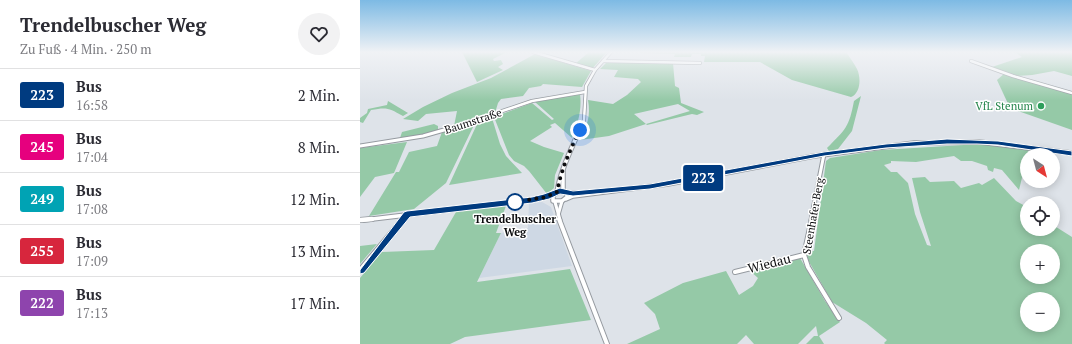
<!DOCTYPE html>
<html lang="de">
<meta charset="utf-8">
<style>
body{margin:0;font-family:"PT Serif",serif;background:#f2f2f3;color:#2b2b33;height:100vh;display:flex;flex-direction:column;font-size:15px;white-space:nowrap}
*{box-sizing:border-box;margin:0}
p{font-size:13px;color:#7c7c81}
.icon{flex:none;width:22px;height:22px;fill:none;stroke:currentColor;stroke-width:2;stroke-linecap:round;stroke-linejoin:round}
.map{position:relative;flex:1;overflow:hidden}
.sheet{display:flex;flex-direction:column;background:#fff;width:360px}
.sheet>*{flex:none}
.badge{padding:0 8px;border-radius:3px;font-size:14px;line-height:26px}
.needle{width:26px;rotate:144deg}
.buttons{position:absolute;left:660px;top:148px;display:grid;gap:8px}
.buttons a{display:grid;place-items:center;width:40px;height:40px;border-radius:50%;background:#fff;box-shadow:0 2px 10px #0003;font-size:20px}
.you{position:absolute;width:20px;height:20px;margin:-10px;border:3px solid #fff;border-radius:50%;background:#1a73e8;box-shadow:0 0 0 6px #1a73e833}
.map>.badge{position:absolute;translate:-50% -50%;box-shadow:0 0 0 2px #fff}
.round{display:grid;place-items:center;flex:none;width:42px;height:42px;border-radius:21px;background:#f2f2f3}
.overview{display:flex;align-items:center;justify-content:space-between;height:68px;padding:0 20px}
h1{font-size:19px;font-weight:700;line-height:30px}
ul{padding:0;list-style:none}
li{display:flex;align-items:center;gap:12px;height:52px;padding:0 20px;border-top:1px solid #e1e1e2}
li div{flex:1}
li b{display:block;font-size:15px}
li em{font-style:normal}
li .badge{min-width:44px;font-weight:700;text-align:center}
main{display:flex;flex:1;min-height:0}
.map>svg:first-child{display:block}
.built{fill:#ced8e4}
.green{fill:#95c9a7;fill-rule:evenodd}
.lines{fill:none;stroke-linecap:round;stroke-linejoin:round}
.minor-far2-casing{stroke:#959aa0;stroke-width:4}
.minor-far1-casing{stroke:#959aa0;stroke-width:5}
.minor-casing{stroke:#959aa0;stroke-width:6}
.tertiary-far2-casing{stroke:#959aa0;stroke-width:4}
.tertiary-far1-casing{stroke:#959aa0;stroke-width:5.5}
.tertiary-casing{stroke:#959aa0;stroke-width:6}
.minor-far2{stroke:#fff;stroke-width:2.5}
.minor-far1{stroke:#fff;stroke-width:3}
.minor{stroke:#fff;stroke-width:4}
.tertiary-far2{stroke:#fff;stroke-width:2.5}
.tertiary-far1{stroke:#fff;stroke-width:3.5}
.tertiary{stroke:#fff;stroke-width:4.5}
.line{fill:#003b80;stroke:#fff}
.walk{stroke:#0c0d0f;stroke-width:4;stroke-dasharray:0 7.2}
.leisure-dot{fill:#2e9e5b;stroke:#fff;stroke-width:1.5}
.stop-dot{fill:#fff;stroke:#003b80;stroke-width:2}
.labels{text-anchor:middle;stroke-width:3;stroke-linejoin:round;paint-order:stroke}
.leisure-label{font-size:11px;fill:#27864d;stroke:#fff;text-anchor:end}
.street-label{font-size:11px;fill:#0c0d0f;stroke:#fff}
.stop-label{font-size:11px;font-weight:bold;fill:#0c0d0f;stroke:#fff}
.near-street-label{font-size:13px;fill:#0c0d0f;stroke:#fff}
</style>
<main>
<section class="sheet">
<div class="overview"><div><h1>Trendelbuscher Weg</h1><p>Zu Fuß · 4 Min. · 250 m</p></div><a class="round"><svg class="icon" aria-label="heart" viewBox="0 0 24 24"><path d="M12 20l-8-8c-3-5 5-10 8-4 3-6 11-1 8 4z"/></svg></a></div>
<ul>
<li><span class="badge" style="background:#003b80;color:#fff">223</span><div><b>Bus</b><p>16:58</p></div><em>2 Min.</em></li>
<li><span class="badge" style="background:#e6007e;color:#fff">245</span><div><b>Bus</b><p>17:04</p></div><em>8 Min.</em></li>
<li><span class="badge" style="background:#00a3b4;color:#fff">249</span><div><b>Bus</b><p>17:08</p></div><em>12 Min.</em></li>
<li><span class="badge" style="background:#d7263d;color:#fff">255</span><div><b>Bus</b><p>17:09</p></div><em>13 Min.</em></li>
<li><span class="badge" style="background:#8e44ad;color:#fff">222</span><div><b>Bus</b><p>17:13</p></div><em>17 Min.</em></li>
</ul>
</section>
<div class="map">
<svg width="712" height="344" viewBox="0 0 712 344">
<rect width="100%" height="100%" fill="#dee3e9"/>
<path class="built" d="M182,202L191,207L212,266L119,278L141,233L168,228L169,203Z"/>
<g class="green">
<path d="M102,52H147L133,59L134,61L141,60L143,64L138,67L143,70L117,82Z"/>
<path d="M229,52H247L232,69L215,64Z"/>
<path d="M280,52H486C490,58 494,63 497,69C501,77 501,93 491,97L432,80L400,62H344L345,56H341V54H332L331,57H314L315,54L280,53Z"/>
<path d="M655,52H712V76L694,71L672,75L656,76L632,67L662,57Z"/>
<path d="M175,54L231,71L222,87L183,84L181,86L169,88L163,96L141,99L138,103L135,113L94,126L97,111L66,114L58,121L43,119L63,107L92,93L131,78Z"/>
<path d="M246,63H313L315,86L319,88L321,103L344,112L337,115L332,114L287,125L286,124L249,136L220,140C227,126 231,116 228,100L253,104L267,95L281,82L278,79L254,77L258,70L240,69ZM318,104L330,111L286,124L274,114Z"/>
<path d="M645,73L712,93V130L650,108L637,80Z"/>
<path d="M220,94C222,110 218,124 212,138L195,123L190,125L192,127L170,141L184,147L204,153L195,175L194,188L187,194L169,171L164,166L154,161L149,155L134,117L172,103L192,120L194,119L175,102Z"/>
<path d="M501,96L492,131L478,149L469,151L467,148C486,129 489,127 494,101Z"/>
<path d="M28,101L48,113L43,116C29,108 27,107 11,110L3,123L0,122V118L7,113L8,109L27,105Z"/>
<path d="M132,118L140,144L146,156L162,173L89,185L118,122Z"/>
<path d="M115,123L86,183L54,209L9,216L36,172H39L49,152L77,146L82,132Z"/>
<path d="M74,124L78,126V132L40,138L42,132Z"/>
<path d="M47,142L34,173L15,177L0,197V148Z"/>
<path d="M620,144L669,149L659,190L642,170L634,168L633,172L628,170L627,166L612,161H601L594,156L556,162L531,161V163L524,165L531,172H537L548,183L555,214L567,245L571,246L560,212L552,178L565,177L570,182L594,181L601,188L619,183L622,185L634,178L656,201L667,207V229H693V225L712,237V344H525L524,343L527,340L506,323L472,302L448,260L446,251H454L466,161L470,158L521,150ZM667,251H693V277H667ZM667,299H693V325H667Z"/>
<path d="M146,206L136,233H141L117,282L210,269L231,320L105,337L90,344H0V278L22,252L74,250L96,212Z"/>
<path d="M17,244L0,264V246Z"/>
<path d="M440,258L465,301L480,322L459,336L464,344H446L454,336H458L456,326L438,344H394L386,335L377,344H267L300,329L295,314L284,303L323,283L366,271L379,295L393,286L398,278L389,270Z"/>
</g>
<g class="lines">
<defs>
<g id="minor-far2">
<path d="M173,52L235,70"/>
<path d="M243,61L340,63"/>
<path d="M611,61L653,76L712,93"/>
<path d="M101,125L172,101L225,92"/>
</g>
<g id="minor-far1">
<path d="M0,146L63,136L105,124"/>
<path d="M195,202L200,220"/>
<path d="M198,215L202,201"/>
<path d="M42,220L47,214"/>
<path d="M451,220L464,154"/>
</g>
<g id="minor">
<path d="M199,219L247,344"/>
<path d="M452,219L444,255L448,267L479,318"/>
<path d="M0,270L43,219"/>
<path d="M375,272L444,255"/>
</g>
<path id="tertiary-far2" d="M222,125L224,120L226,86L235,70L251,52"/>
<g id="tertiary-far1">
<path d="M203,172V191"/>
<path d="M200,191L207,193V197L202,201H193V195Z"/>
<path d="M197,192C201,168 213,146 222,124"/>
<path d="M207,193H216"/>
<path d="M206,199L213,196L308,184L454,156L554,143L619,142L712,153"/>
<path d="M4,220L172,200L193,195"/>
</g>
<path id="tertiary" d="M0,220L12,219"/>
</defs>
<use href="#minor-far2" class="minor-far2-casing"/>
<use href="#minor-far1" class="minor-far1-casing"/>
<use href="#minor" class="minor-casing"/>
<use href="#tertiary-far2" class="tertiary-far2-casing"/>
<use href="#tertiary-far1" class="tertiary-far1-casing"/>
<use href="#tertiary" class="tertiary-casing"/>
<use href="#minor-far2" class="minor-far2"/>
<use href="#minor-far1" class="minor-far1"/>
<use href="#minor" class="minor"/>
<use href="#tertiary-far2" class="tertiary-far2"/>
<use href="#tertiary-far1" class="tertiary-far1"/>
<use href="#tertiary" class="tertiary"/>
</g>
<linearGradient id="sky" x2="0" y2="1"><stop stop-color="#7dbae4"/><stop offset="0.52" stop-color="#f0f2f5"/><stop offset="1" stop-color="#f0f2f5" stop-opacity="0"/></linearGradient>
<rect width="712" height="100" fill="url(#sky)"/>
<path class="line" d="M587,139L638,141L712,151V156L638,145L617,144H587L526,148L464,156L290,189L213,196L200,194L189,199L172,203L50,217L4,273L0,274V270L44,212L47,211L172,197L184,194L200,188L213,191L290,184L464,152L526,144Z"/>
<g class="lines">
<path class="walk" d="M155,202L186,197L197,192C201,170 210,150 220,130"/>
</g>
<circle class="leisure-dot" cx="681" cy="106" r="4"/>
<circle class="stop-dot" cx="155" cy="202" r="8"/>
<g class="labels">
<g class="leisure-label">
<text x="673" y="110">VfL Stenum</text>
</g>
<g class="street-label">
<text transform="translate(113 121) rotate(-18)" y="4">Baumstraße</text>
<text transform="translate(453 216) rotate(-80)" y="4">Steenhafer Berg</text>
</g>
<g class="stop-label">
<text x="155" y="223">Trendelbuscher<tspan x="155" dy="13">Weg</tspan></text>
</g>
<g class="near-street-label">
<text transform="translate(409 263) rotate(-14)" y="5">Wiedau</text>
</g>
</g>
</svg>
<div class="buttons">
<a><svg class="needle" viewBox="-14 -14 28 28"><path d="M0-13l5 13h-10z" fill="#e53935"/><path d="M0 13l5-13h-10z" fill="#7c7c81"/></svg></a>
<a><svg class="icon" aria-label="locate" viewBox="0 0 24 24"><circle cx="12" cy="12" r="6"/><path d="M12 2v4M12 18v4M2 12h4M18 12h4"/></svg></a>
<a>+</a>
<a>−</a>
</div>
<div class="you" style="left:220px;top:130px"></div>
<b class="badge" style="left:343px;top:178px;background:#003b80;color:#fff">223</b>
</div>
</main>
